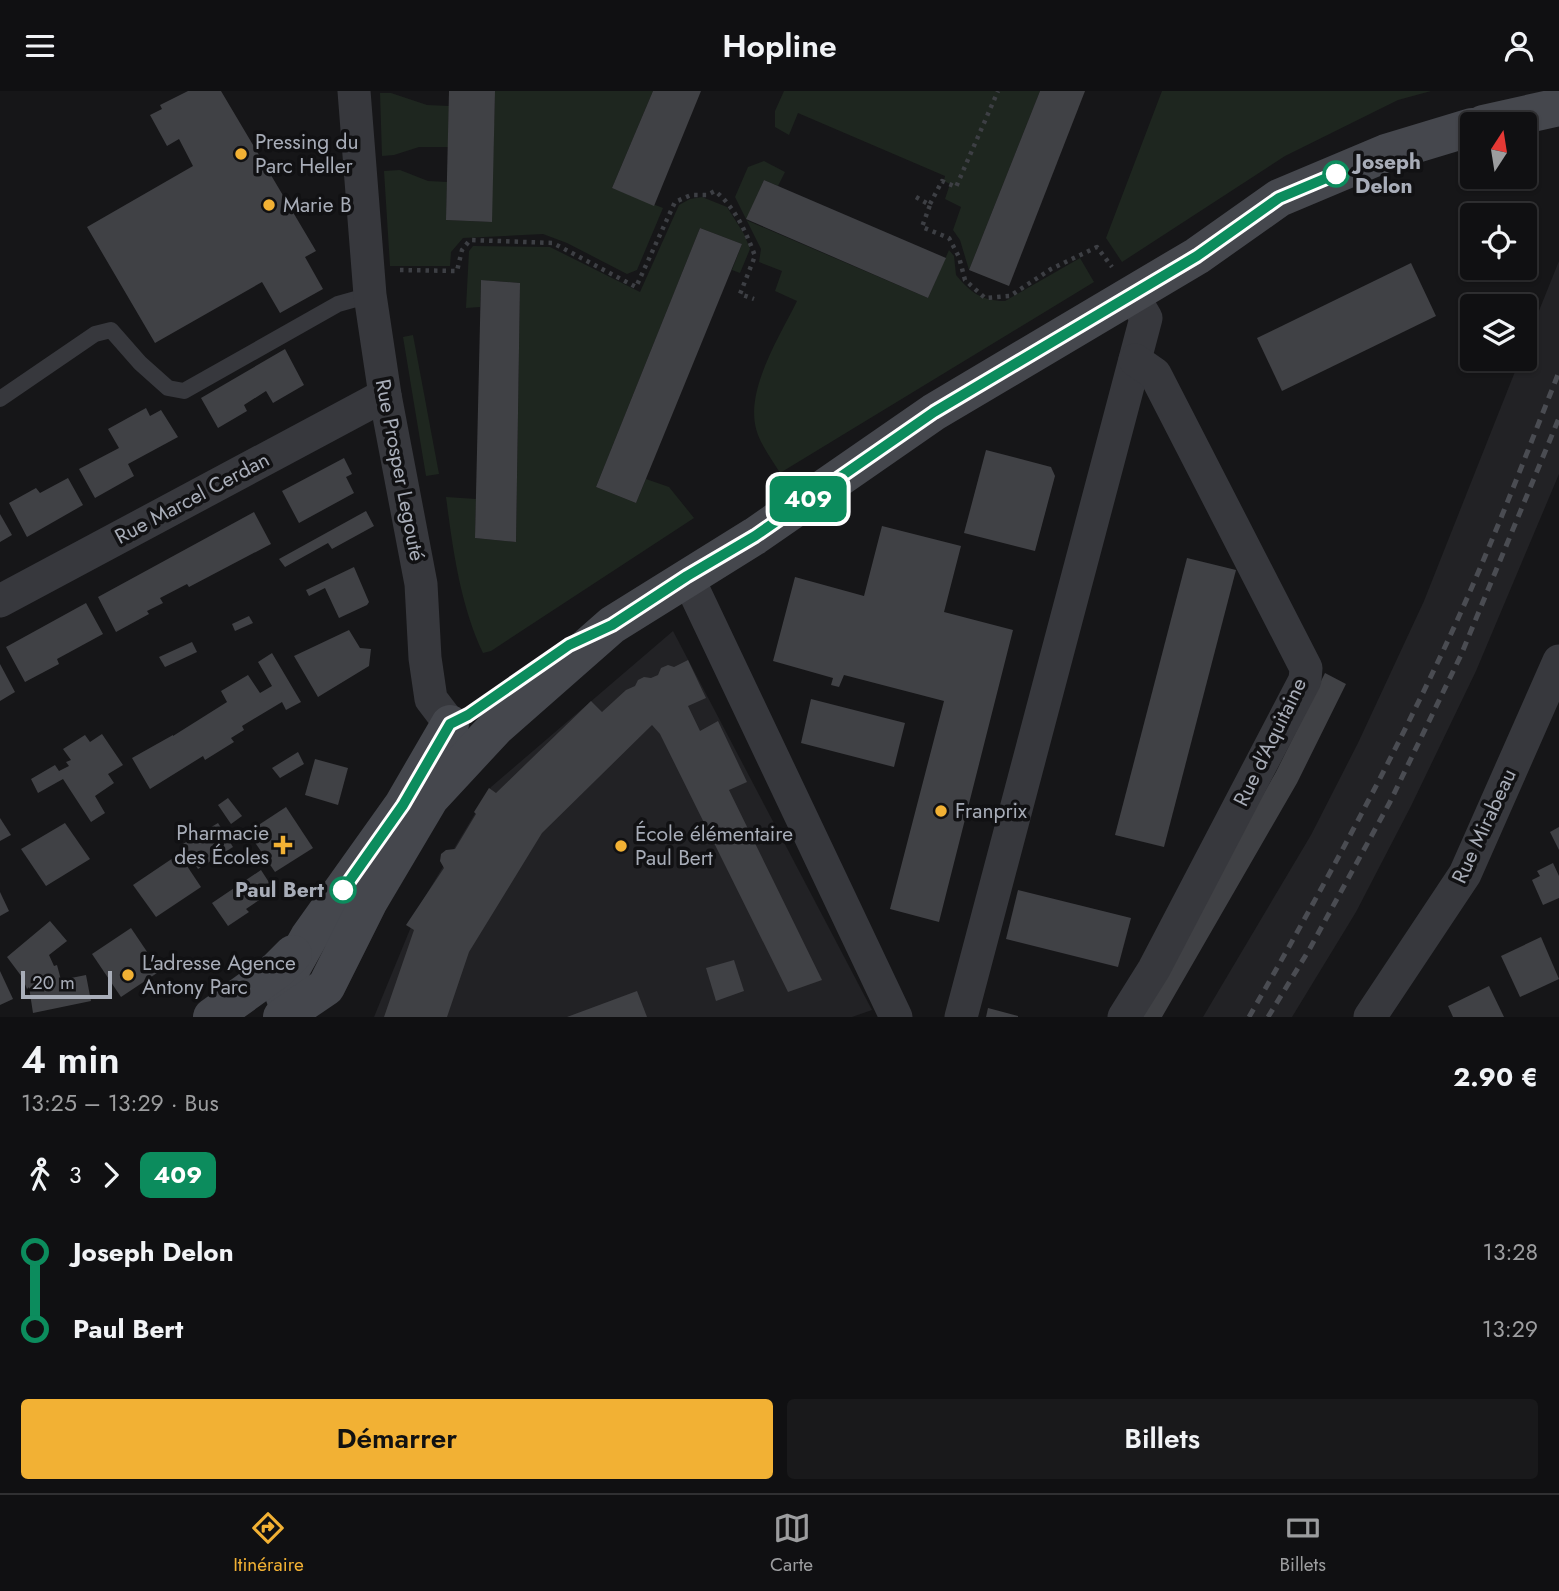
<!DOCTYPE html>
<html lang="fr">
<meta charset="utf-8">
<style>
body{margin:0;font-family:Jost,sans-serif;background:#19191b;color:#f1f3f6;height:100vh;display:flex;flex-direction:column;font-size:26px;white-space:nowrap}
*{box-sizing:border-box;margin:0}
p{font-size:23px;color:#9c9d9f}
.icon{flex:none;width:38px;height:38px;fill:none;stroke:currentColor;stroke-width:2;stroke-linecap:round;stroke-linejoin:round}
.map{position:relative;height:926px;overflow:hidden}
.details{display:flex;flex-direction:column;background:#101012;flex:1}
.details>*{flex:none}
.badge{padding:0 14px;border-radius:10px;font-size:24px;line-height:46px}
.needle{width:46px;rotate:12deg}
.controls{position:absolute;left:1460px;top:21px;display:grid;gap:14px}
.controls a{display:grid;place-items:center;width:77px;height:77px;border-radius:7px;background:#101012;box-shadow:0 2px 5px #0004,0 0 0 2px #303032;font-size:35px}
.scale{position:absolute;left:21px;bottom:18px;width:91px;box-sizing:border-box;padding-left:7px;border:4px solid #a8adb8;border-top:0;font-size:19px;line-height:24px;white-space:nowrap;color:#a8adb8;-webkit-text-stroke:5px #111113;paint-order:stroke}
.map>.badge{position:absolute;translate:-50% -50%;box-shadow:0 0 0 4px #fff}
.legs{display:flex;align-items:center;gap:10px;height:77px;padding:0 21px;font-size:23px}
.legs p{margin-inline-start:auto}
.summary{display:flex;align-items:center;justify-content:space-between;height:119px;padding:0 21px}
h1{font-size:38px;font-weight:600;line-height:52px}
.button{display:flex;gap:14px;margin-top:auto;padding:14px 21px}
.button a{flex:1;height:80px;border-radius:7px;background:#f2b134;color:#111;font-size:28px;font-weight:600;line-height:80px;text-align:center}
.button a+a{background:#19191b;color:#f1f3f6}
ul{padding:0 21px;list-style:none}
li{display:flex;align-items:center;gap:24px;height:77px;font-size:26px}
li i{display:grid;place-items:center;width:10px;height:100%;margin:0 9px;background:currentColor}
li i::after{content:'';width:18px;height:18px;margin:-9px;border:5px solid;border-radius:50%;background:#101012}
li p{margin-inline-start:auto}
li:first-child i{background:linear-gradient(#0000 50%,currentColor 0)}
li:last-child i{background:linear-gradient(currentColor 50%,#0000 0)}
header{display:flex;justify-content:space-between;align-items:center;height:91px;padding:0 21px;background:#101012;font-size:32px;font-weight:600}
.tab-bar{display:flex;justify-content:space-around;align-items:center;height:98px;border-top:2px solid #303032;background:#101012;font-size:19px;color:#9c9d9f}
.tab-bar a{display:grid;justify-items:center;gap:4px}
.tab-bar .current{color:#f2b134}
.map>svg:first-child{display:block}
.built{fill:#222225}
.green{fill:#1e261f}
.building{fill:#404145}
.lines{fill:none;stroke-linecap:round;stroke-linejoin:round}
.path{stroke:#3d3f44;stroke-width:4.5;stroke-dasharray:3.5 5;stroke-linecap:butt}
.service{stroke:#37383d;stroke-width:16}
.minor{stroke:#37383d;stroke-width:33}
.secondary{stroke:#45474d;stroke-width:38}
.rail{stroke:#4a4c52;stroke-width:5;stroke-dasharray:9 7;stroke-linecap:butt}
.line-1-casing{stroke:#fff;stroke-width:16}
.line-1{stroke:#0c8c5d;stroke-width:10}
.poi-dot{fill:#f2b134;stroke:#111113;stroke-width:2.5}
.stop-1-dot{fill:#fff;stroke:#0c8c5d;stroke-width:3.5}
.labels{text-anchor:middle;stroke-width:7;stroke-linejoin:round;paint-order:stroke}
.poi-label{font-size:21px;fill:#a8adb8;stroke:#111113;text-anchor:start}
.stop-label{font-size:21px;font-weight:bold;fill:#a8adb8;stroke:#111113;text-anchor:start}
.street-label{font-size:21px;fill:#a8adb8;stroke:#111113}
</style>
<header><svg class="icon" aria-label="menu" viewBox="0 0 24 24"><path d="M4 6h16M4 12h16M4 18h16"/></svg>Hopline<svg class="icon" aria-label="person" viewBox="0 0 24 24"><circle cx="12" cy="8" r="4"/><path d="M4 21q1-7 8-7t8 7"/></svg></header>
<div class="map">
<svg width="1559" height="926" viewBox="0 0 1559 926">
<rect width="100%" height="100%" fill="#161618"/>
<g class="built">
<path d="M1559,170V383L1476,580L1411,715L1356,821L1292,926H1203L1311,744L1358,652L1424,510L1520,268H1524V257Z"/>
<path d="M673,540L872,919L852,926H374L420,814L491,696Z"/>
</g>
<g class="green">
<path d="M495,0H653L612,97L663,117L637,179L627,183L567,152L543,143L463,147L451,161L450,175H390L384,80L400,79L428,90L447,91L446,129L491,131Z"/>
<path d="M784,0H1040L969,179L960,149L953,139L961,116L945,108L950,93L944,90L945,85L798,22L789,44L775,36V20Z"/>
<path d="M1162,0H1431L1398,9L1285,65L1122,171L1106,147Z"/>
<path d="M380,2H391L427,14L449,15L448,56H419L394,64L382,65Z"/>
<path d="M764,70L785,81L778,95L764,89L746,129L928,207L949,159L954,165L956,184C970,201 982,210 1005,210L1080,167L1094,191L780,382C773,370 763,357 758,344C742,303 779,247 797,210L775,200L782,180L759,171L761,158L735,106L748,76Z"/>
<path d="M702,106L727,116L744,143L750,158L740,182L732,179L742,153L700,137L596,396L636,412L646,388L669,396L694,427L491,560L483,562C460,513 453,459 446,406L476,408L475,447L516,451L520,192L481,189L480,216L466,217L469,160L473,155L550,156L640,201L679,114L690,108Z"/>
<path d="M413,244L439,383L426,385L403,246Z"/>
</g>
<g class="building">
<path d="M188,0H221L316,160L305,166L323,198L280,222L262,191L155,252L87,136L193,75L179,48L167,55L150,24L162,18L160,14Z"/>
<path d="M449,0H495L492,131L446,129Z"/>
<path d="M653,0H701L654,115L612,97Z"/>
<path d="M1040,0H1085L1009,195L969,179Z"/>
<path d="M764,89L946,167L928,207L746,128Z"/>
<path d="M700,137L742,153L636,412L596,396Z"/>
<path d="M1411,172L1436,225L1282,300L1257,247Z"/>
<path d="M481,189L520,192L516,451L475,447Z"/>
<path d="M285,258L304,294L273,312L266,300L244,314L247,320L218,337L201,307Z"/>
<path d="M146,317L150,325L161,319L178,346L128,373L134,385L95,407L79,378L119,357L108,338Z"/>
<path d="M986,359L1051,376L1055,385L1035,460L964,442Z"/>
<path d="M344,367L352,383L346,386L354,402L299,432L282,400Z"/>
<path d="M68,387L83,414L27,446L9,412L36,397L40,402Z"/>
<path d="M366,420L374,435L332,458L328,452L285,476L279,468Z"/>
<path d="M254,421L271,453L189,496L187,493L160,507L163,512L147,520L149,523L116,541L98,506Z"/>
<path d="M0,423L12,444L0,451Z"/>
<path d="M882,435L961,455L944,521L1013,539L939,831L890,818L944,610L844,584L839,596L831,594L833,587L773,570L795,486L864,505Z"/>
<path d="M1187,467L1236,479L1164,756L1115,744Z"/>
<path d="M354,476L369,511L367,514L339,527L325,497L309,505L306,499Z"/>
<path d="M86,512L103,543L57,568L59,573L25,591L6,556Z"/>
<path d="M249,525L253,532L235,540L232,533Z"/>
<path d="M349,539L360,557L371,558L369,575L318,606L294,565Z"/>
<path d="M192,551L197,561L165,576L159,566Z"/>
<path d="M272,562L301,611L286,619L282,611L242,635L244,639L231,647L234,651L205,669L203,665L150,698L132,667L173,644V645L227,611L221,600L248,584L260,602L272,595L258,571Z"/>
<path d="M688,569L706,607L688,615L700,640L718,630L747,691L729,699L822,889L788,901L660,643L652,634L542,742L469,861L447,926H384L414,839L406,834L444,777L440,770L441,763L446,759L455,758L476,723L474,721L489,697L496,702L591,610L602,621L626,599L635,595L638,589L644,586L651,587L658,584L661,577L668,574L674,576Z"/>
<path d="M0,573L15,601L0,610Z"/>
<path d="M1325,582L1346,593L1297,692L1162,926H1134L1276,681Z"/>
<path d="M811,608L905,632L894,676L801,652Z"/>
<path d="M102,643L123,674L108,683L114,692L95,705L105,722L91,731L63,688L38,702L31,688L55,674L59,680L69,675L66,671L71,669L63,658L85,644L90,651Z"/>
<path d="M298,661L304,673L280,687L272,677Z"/>
<path d="M315,668L348,677L338,714L305,704Z"/>
<path d="M228,707L242,725L231,733L218,714Z"/>
<path d="M286,716L313,757L275,781L248,741Z"/>
<path d="M0,727L11,744L0,750Z"/>
<path d="M65,732L90,768L46,795L21,758Z"/>
<path d="M218,732L233,756L198,778L183,753Z"/>
<path d="M1559,736V759L1550,741Z"/>
<path d="M179,763L201,796L156,826L133,794Z"/>
<path d="M1553,772L1559,785V807L1543,814L1532,789L1540,785L1537,780Z"/>
<path d="M261,779L274,799L246,818L249,821L228,835L212,812Z"/>
<path d="M1018,799L1131,827L1118,876L1006,848Z"/>
<path d="M0,801L9,820L0,825Z"/>
<path d="M50,830L67,850L49,864L54,875L57,874L61,889L86,884L91,910L33,922L29,896L27,898L22,886L7,866Z"/>
<path d="M131,837L160,880L121,906L92,863Z"/>
<path d="M1541,846L1559,888L1520,906L1501,865Z"/>
<path d="M734,869L744,900L716,910L706,877Z"/>
<path d="M0,880L13,908L0,914Z"/>
<path d="M1489,895L1504,926H1453L1448,915Z"/>
<path d="M637,900L647,926H567Z"/>
<path d="M988,917L1018,925V926H986Z"/>
</g>
<g class="lines">
<g class="path">
<path d="M916,106L930,114L922,136L949,147L959,166L965,189L985,207L1010,205L1051,178L1097,156L1112,176"/>
<path d="M930,113L942,90L956,96L998,0"/>
<path d="M400,179L457,180L462,159L470,149L553,152L636,196L675,111L691,104H707L715,100C735,116 746,141 755,165L740,203L754,208"/>
</g>
<path class="service" d="M0,308L95,243L111,239L140,272L168,297L184,300L338,213L370,204"/>
<g class="minor">
<path d="M354,0L370,204L385,304L421,493L425,567L431,608L450,633"/>
<path d="M687,485L896,926"/>
<path d="M0,510L385,304"/>
<path d="M961,926L1146,227L1132,203"/>
<path d="M1124,926L1154,878L1305,589L1306,577L1155,283L1135,269"/>
<path d="M1370,926L1465,783L1559,570"/>
</g>
<g class="secondary">
<path d="M1483,33L1559,16"/>
<path d="M291,921L281,896L309,846L403,714L450,633"/>
<path d="M212,926L277,879L293,863"/>
<path d="M282,926L326,896L369,810L430,707L495,637L612,534L755,445L934,321L1197,165L1279,107L1386,62L1472,36"/>
</g>
<g class="rail">
<path d="M1249,926C1318,806 1384,685 1443,560C1486,469 1522,374 1559,281"/>
<path d="M1268,926L1309,859L1390,711L1461,564L1559,327"/>
</g>
</g>
<g class="lines">
<defs>
<path id="line-1" d="M343,799L403,714L450,633L468,624L569,554L612,534L687,485L755,445L934,321L1197,165L1279,107L1336,83"/>
</defs>
<use href="#line-1" class="line-1-casing"/>
<use href="#line-1" class="line-1"/>
</g>
<g class="poi-dot">
<circle cx="241" cy="63" r="7"/>
<circle cx="269" cy="114" r="7"/>
<circle cx="941" cy="720" r="7"/>
<path d="M279.5 743.5h7v7h7v7h-7v7h-7v-7h-7v-7h7z"/>
<circle cx="621" cy="755" r="7"/>
<circle cx="128" cy="884" r="7"/>
</g>
<g class="stop-1-dot">
<circle cx="1336" cy="83" r="12"/>
<circle cx="343" cy="799" r="12"/>
</g>
<g class="labels">
<g class="poi-label">
<text x="255" y="58">Pressing du<tspan x="255" dy="24">Parc Heller</tspan></text>
<text x="283" y="121">Marie B</text>
<text x="955" y="727">Franprix</text>
<text x="269" y="749" text-anchor="end">Pharmacie<tspan x="269" dy="24">des Écoles</tspan></text>
<text x="635" y="750">École élémentaire<tspan x="635" dy="24">Paul Bert</tspan></text>
<text x="142" y="879">L'adresse Agence<tspan x="142" dy="24">Antony Parc</tspan></text>
</g>
<g class="stop-label">
<text x="1355" y="78">Joseph<tspan x="1355" dy="24">Delon</tspan></text>
<text x="324" y="806" text-anchor="end">Paul Bert</text>
</g>
<g class="street-label">
<text transform="translate(400 379) rotate(79)" y="7">Rue Prosper Legouté</text>
<text transform="translate(192 407) rotate(-28)" y="7">Rue Marcel Cerdan</text>
<text transform="translate(1270 651) rotate(-64)" y="7">Rue d'Aquitaine</text>
<text transform="translate(1484 735) rotate(-65)" y="7">Rue Mirabeau</text>
</g>
</g>
</svg>
<div class="controls">
<a><svg class="needle" viewBox="-14 -14 28 28"><path d="M0-13l5 13h-10z" fill="#e53935"/><path d="M0 13l5-13h-10z" fill="#9c9d9f"/></svg></a>
<a><svg class="icon" aria-label="locate" viewBox="0 0 24 24"><circle cx="12" cy="12" r="6"/><path d="M12 2v4M12 18v4M2 12h4M18 12h4"/></svg></a>
<a><svg class="icon" aria-label="layers" viewBox="0 0 24 24"><path d="M12 4l9 5-9 5-9-5zM3 14l9 5 9-5"/></svg></a>
</div>
<div class="scale">20 m</div>
<b class="badge" style="left:808px;top:408px;background:#0c8c5d;color:#fff">409</b>
</div>
<section class="details">
<div class="summary"><div><h1>4 min</h1><p>13:25 – 13:29 · Bus</p></div><b>2.90 €</b></div>
<div class="legs"><svg class="icon" aria-label="walk" viewBox="0 0 24 24"><circle cx="13" cy="4" r="2"/><path d="M13 8l-2 6 4 7M11 14l-3 7M7 12l3-4h3l4 4"/></svg>3<svg class="icon" aria-label="forward" viewBox="0 0 24 24"><path d="M9 5l7 7-7 7"/></svg><b class="badge" style="background:#0c8c5d;color:#fff">409</b></div>
<ul>
<li><i style="color:#0c8c5d"></i><b>Joseph Delon</b><p>13:28</p></li>
<li><i style="color:#0c8c5d"></i><b>Paul Bert</b><p>13:29</p></li>
</ul>
<div class="button"><a>Démarrer</a><a>Billets</a></div>
</section>
<nav class="tab-bar">
<a class="current"><svg class="icon" aria-label="directions" viewBox="0 0 24 24"><path d="M12 3l9 9-9 9-9-9zM9 14v-3h6M13 9l2 2-2 2"/></svg>Itinéraire</a>
<a><svg class="icon" aria-label="map" viewBox="0 0 24 24"><path d="M3 6l6-2 6 2 6-2v14l-6 2-6-2-6 2zM9 4v14M15 6v14"/></svg>Carte</a>
<a><svg class="icon" aria-label="tickets" viewBox="0 0 24 24"><path d="M3 7h18v10H3zM15 7v10"/></svg>Billets</a>
</nav>
